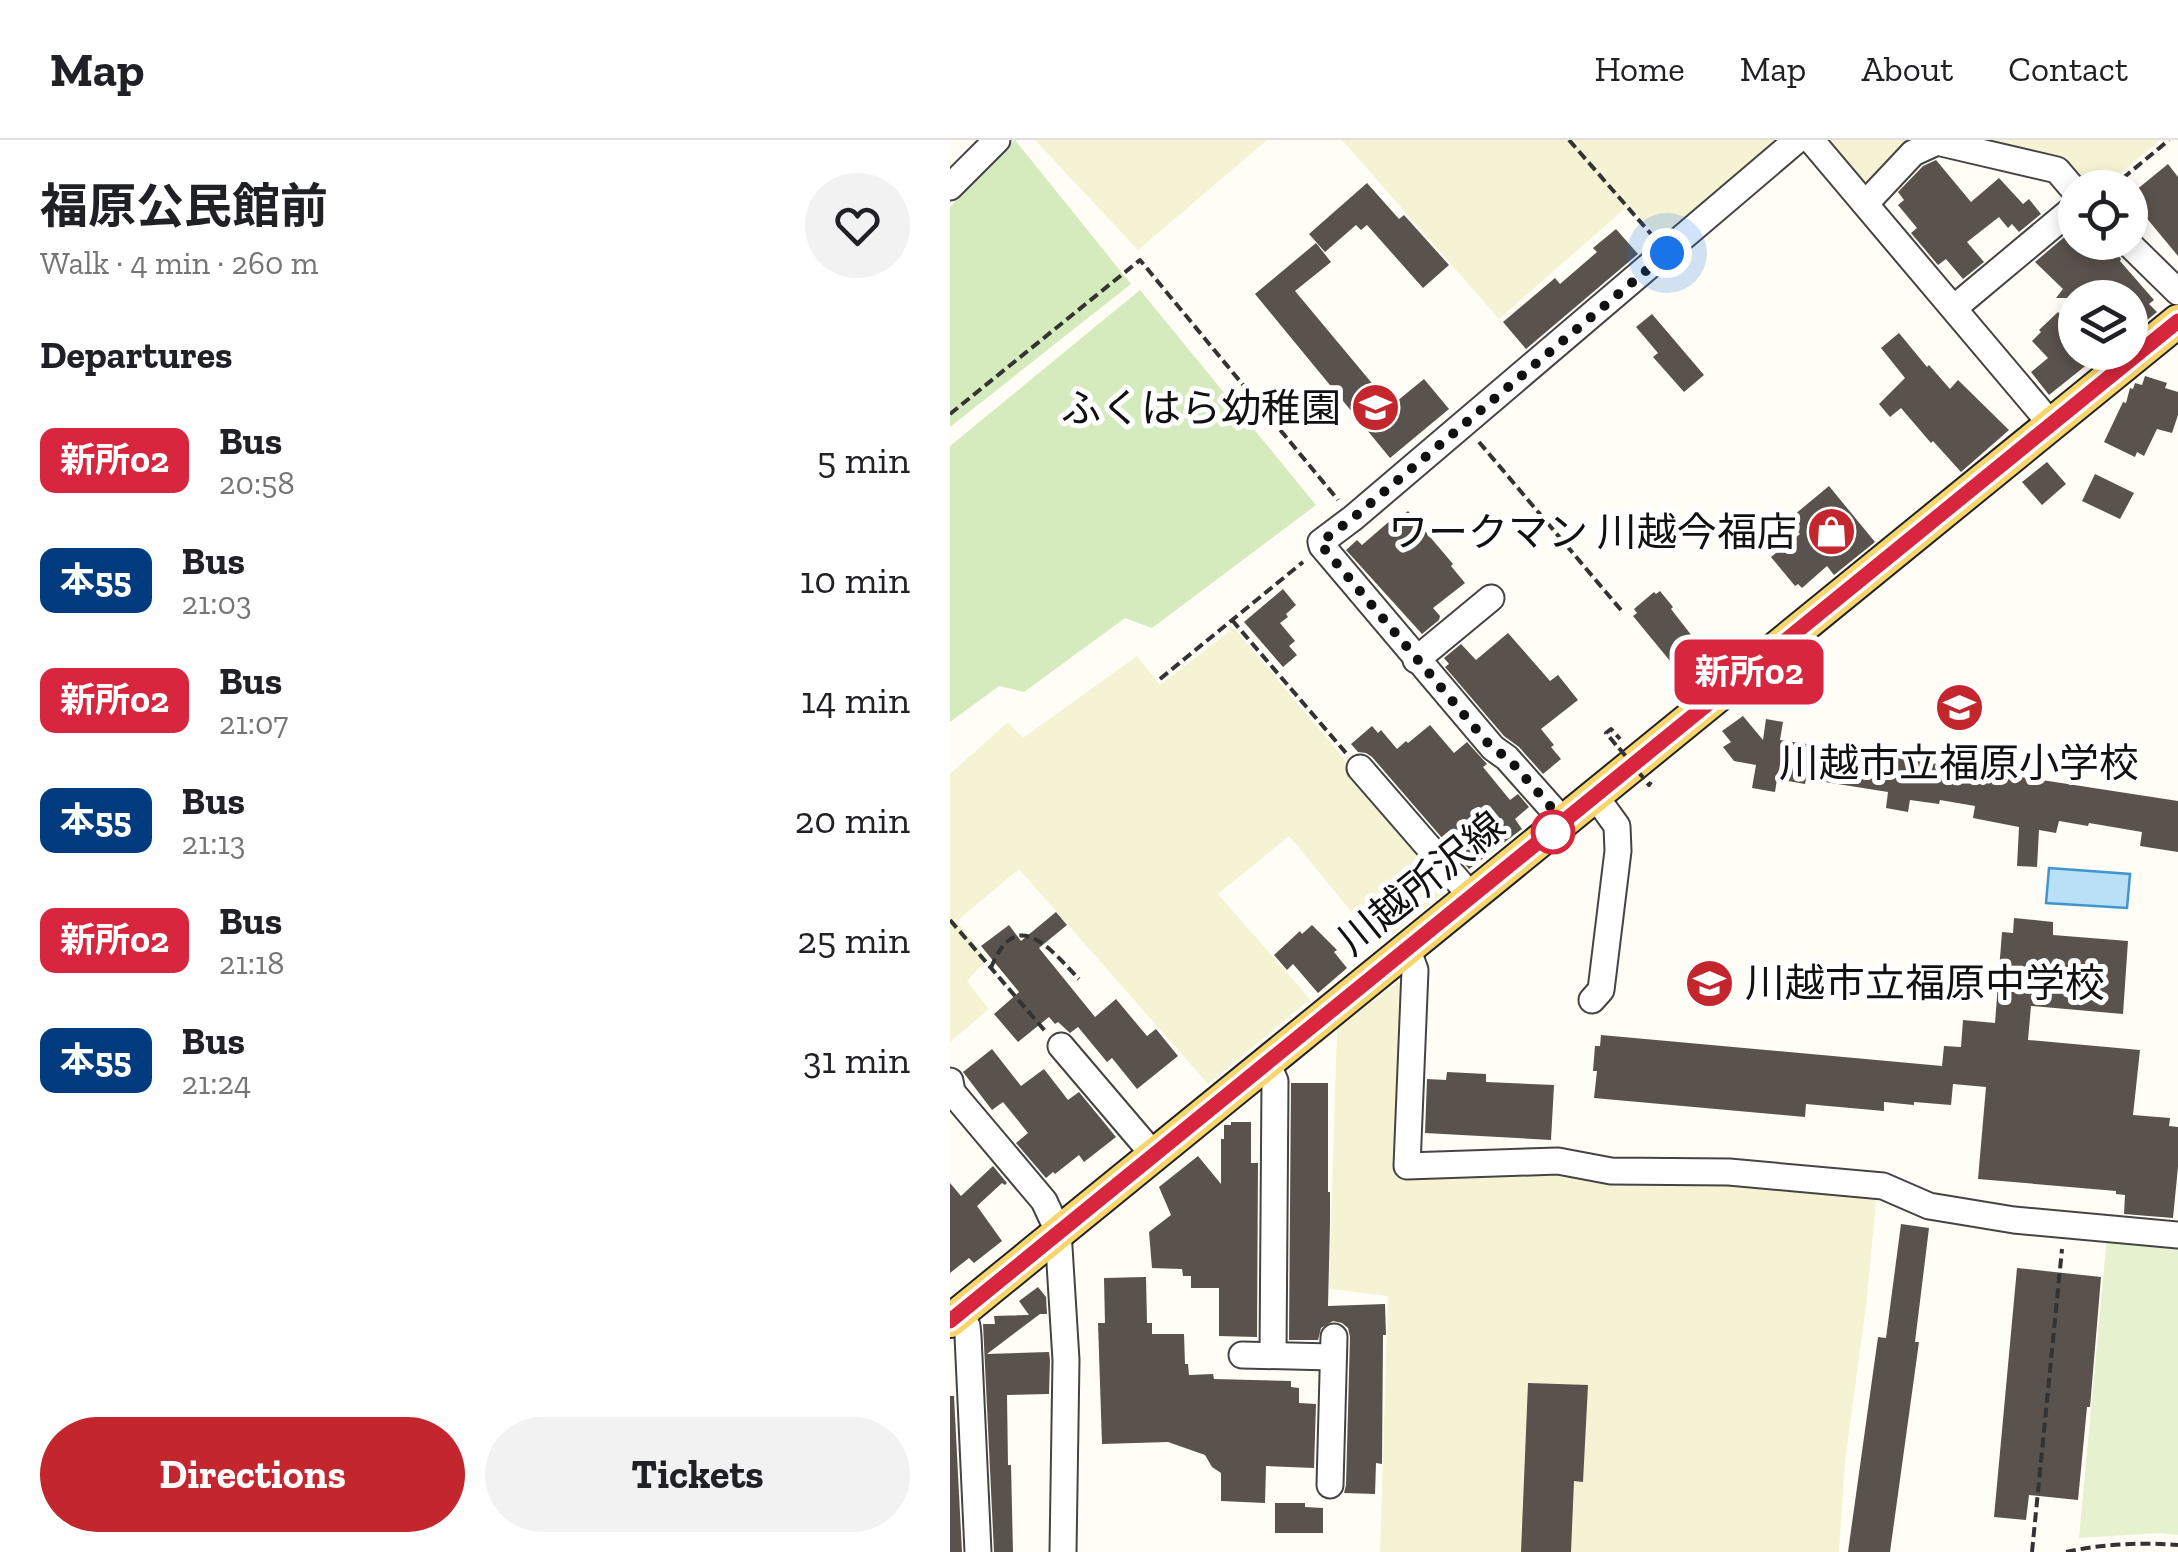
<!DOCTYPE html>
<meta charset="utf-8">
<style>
body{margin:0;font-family:"Zilla Slab","Noto Sans JP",serif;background:#f2f2f2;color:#202124;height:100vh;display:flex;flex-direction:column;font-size:38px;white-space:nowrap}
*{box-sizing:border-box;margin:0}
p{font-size:32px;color:#757577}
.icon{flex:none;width:55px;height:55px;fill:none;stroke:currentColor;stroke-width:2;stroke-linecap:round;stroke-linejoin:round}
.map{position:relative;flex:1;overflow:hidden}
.panel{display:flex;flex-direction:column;background:#fff;width:950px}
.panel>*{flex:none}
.badge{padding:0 20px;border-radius:15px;font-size:35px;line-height:65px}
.tools{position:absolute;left:1108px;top:30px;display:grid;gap:20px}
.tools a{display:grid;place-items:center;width:90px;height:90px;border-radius:50%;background:#fff;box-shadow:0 5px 15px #0003;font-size:50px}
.you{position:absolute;width:50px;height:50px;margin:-25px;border:8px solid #fff;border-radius:50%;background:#1a73e8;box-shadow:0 0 0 15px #1a73e833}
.map>.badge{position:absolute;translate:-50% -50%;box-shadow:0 0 0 5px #fff}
h2{padding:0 40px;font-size:38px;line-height:90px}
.round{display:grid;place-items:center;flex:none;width:105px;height:105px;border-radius:52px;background:#f2f2f2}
.headline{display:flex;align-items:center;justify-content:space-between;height:170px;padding:0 40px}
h1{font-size:48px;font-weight:700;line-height:75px}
.primary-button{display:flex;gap:20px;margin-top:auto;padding:20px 40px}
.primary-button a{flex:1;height:115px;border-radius:60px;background:#c4262e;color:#fff;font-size:40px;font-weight:700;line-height:115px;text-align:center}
.primary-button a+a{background:#f2f2f2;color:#202124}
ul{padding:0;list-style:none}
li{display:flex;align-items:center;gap:30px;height:120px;padding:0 40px}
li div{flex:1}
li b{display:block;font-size:38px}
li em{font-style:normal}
li .badge{min-width:110px;font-weight:700;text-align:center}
header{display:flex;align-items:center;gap:60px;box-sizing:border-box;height:140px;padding:0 50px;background:#fff;border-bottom:2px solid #e0e0e0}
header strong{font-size:48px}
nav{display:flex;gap:55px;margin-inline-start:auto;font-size:35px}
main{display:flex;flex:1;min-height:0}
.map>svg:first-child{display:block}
.farmland{fill:#f6f3d4}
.green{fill:#d5ebbd}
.pitch{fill:#e6f2cf}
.water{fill:#b9e0f7;stroke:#3f96cf;stroke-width:2.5}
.building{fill:#5a524d}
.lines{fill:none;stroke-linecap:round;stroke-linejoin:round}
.minor-casing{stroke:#444;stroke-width:29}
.major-casing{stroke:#222;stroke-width:36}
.path{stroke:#333;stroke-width:4;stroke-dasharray:10 5;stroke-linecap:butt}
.minor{stroke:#fff;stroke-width:25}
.major{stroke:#f9d66b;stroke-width:32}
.path-bridge{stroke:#333;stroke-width:4;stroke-dasharray:10 5;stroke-linecap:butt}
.line-casing{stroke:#fff;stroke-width:22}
.line{stroke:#d7263d;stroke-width:15}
.walk{stroke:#111;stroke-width:10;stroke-dasharray:0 18}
.stop-dot{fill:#fff;stroke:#d7263d;stroke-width:5}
.labels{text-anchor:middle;stroke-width:10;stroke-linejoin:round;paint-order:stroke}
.poi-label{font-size:40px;fill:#111;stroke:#fff;text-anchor:end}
.street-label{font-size:40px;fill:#111;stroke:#fff}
</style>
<header>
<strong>Map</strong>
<nav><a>Home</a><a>Map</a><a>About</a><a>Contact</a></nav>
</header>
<main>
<section class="panel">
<div class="headline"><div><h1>福原公民館前</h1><p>Walk · 4 min · 260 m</p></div><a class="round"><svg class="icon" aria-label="heart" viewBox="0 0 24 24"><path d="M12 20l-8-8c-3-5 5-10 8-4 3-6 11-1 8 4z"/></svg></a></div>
<h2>Departures</h2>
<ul>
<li><span class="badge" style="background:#d7263d;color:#fff">新所02</span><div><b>Bus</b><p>20:58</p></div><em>5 min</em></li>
<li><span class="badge" style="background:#003b80;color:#fff">本55</span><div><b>Bus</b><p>21:03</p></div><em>10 min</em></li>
<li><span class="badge" style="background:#d7263d;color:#fff">新所02</span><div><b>Bus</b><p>21:07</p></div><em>14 min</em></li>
<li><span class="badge" style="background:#003b80;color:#fff">本55</span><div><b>Bus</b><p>21:13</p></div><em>20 min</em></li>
<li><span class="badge" style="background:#d7263d;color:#fff">新所02</span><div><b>Bus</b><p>21:18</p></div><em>25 min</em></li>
<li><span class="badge" style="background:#003b80;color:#fff">本55</span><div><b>Bus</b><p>21:24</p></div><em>31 min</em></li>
</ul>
<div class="primary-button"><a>Directions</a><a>Tickets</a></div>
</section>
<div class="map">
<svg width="1228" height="1412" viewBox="0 0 1228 1412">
<rect width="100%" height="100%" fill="#fffdf5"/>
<g class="farmland">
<path d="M85,0H317L188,110Z"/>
<path d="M392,0H834L714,103L679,65L549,179Z"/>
<path d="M879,0H973L922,51Z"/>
<path d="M1021,0H1210L1153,48L1133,47Z"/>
<path d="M284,488L502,747L429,805L339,696L268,754L360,859L258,944L69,729L7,781L37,819L17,841L39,869L0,902V634L58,582L73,598L187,516L210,545Z"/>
<path d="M449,841L455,845L446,1036L607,1034L660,1040H773L927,1053L916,1166L895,1321L889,1412H430L438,1156L379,1149L387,888Z"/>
</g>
<g class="green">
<path d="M65,0L181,144L0,287V67Z"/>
<path d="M190,150L366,365L202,488L175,478L74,552L49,546L0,582V306Z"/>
</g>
<path class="pitch" d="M1157,1096L1228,1103V1395L1210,1393L1129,1398Z"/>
<path class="water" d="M1099,728L1180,734L1177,768L1096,763Z"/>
<g class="building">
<path d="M986,20L1021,62L1049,38L1073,64L1079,59L1091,74L1069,92L1062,84L1058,88L1049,77L1017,102L1034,122L1013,139L996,119L988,125L961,93L967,88L948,65L954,60L948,52L973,26Z"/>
<path d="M1218,24L1228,37V116L1180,58V55Z"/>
<path d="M417,43L449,79L454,75L499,125L473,148L417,85L411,90L406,85L375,112L359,94Z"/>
<path d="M1125,88V102H1158L1161,105L1171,119L1170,121L1204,160L1199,164L1207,172L1180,194V158H1106L1113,149L1085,122Z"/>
<path d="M666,89L688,114L576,209L553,182L605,138L610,144L647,112L643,108Z"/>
<path d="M366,103L381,122L345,151L441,266L474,239L499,269L440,318L305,154Z"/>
<path d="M1108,172L1125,190V212H1130L1139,223L1099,255L1081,232L1098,218L1082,201L1091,192L1089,190Z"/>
<path d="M702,174L754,235L734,252L703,217L708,213L686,187Z"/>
<path d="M949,193L977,227L979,225L1000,249L1008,240L1059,290L1011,332L983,301L981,303L951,268L940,277L929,264L955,238L931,208Z"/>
<path d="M1195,236L1217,243L1215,248L1228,252V275L1222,293L1207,289L1194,316L1187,312L1185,317L1154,302L1173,262L1176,263L1180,248L1183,249L1185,243L1192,245Z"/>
<path d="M1097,322L1116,344L1092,365L1072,342Z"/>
<path d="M1145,334L1184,353L1170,379L1132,361Z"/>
<path d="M879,346L925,402L884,435L877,426L852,448L848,444L845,446L821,417L850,394L838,380Z"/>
<path d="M458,371L503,424L501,426L515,443L483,468L490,476L489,480L472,494L396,410L407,400L412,405L442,379L445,382Z"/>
<path d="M333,449L346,465L336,474L338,477L330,483L345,501L339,506L347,515L333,527L294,482Z"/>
<path d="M710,451L723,467L721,469L763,523L741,540L729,524L725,527L683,476L687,473L684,469L704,452L706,454Z"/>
<path d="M558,493L600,541L608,535L628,560L591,589L604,605L601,607L611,619L593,634L569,607L554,596L495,527L499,524L494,518L511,504L526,520Z"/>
<path d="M793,576L813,600L816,579L833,582L830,600L1228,661V712L1190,706L1192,692L1139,683L1138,686L1109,681L1106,693L1089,690L1087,727L1067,726L1069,687L1023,678L1025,666L990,660L989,664L960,660L958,672L936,668L938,652L856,639L855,644L827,639L825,652L802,648L806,625L784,621L773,607L781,602L772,591Z"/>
<path d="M480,585L504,613L517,602L537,624L533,627L560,660L568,654L579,667L565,679L572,689L519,729L422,617L416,613L408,612L401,604L422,586L428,593L431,590L447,609L456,601L458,603Z"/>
<path d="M106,772L117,785L89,808L145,877L166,859L197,896L206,889L228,916L187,949L162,918L157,922L128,887L120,893L108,882L105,884L99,877L68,902L44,874L69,852L31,806L59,785L71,801Z"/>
<path d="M1064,778L1103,782V795L1178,801L1173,874L1081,866L1078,900L1190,910L1183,975L1220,978L1219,986L1228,987V1027L1223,1078L1174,1074L1175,1055L1166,1054V1051L1028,1039L1036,947L1003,944L1001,965L964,962V965L934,962V971L856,964L855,977L644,958L647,931H643L645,906H650L651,895L992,926L994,906L1011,907L1013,880L1045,883L1052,792L1063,793Z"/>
<path d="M362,785L387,810L384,812L397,828L368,853L343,824L337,830L324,815L350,791L352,794Z"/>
<path d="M42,909L71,946L94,929L118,960L129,952L166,997L134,1022L129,1015L105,1034L103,1032L96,1038L66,1003L78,993L53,962L42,970L13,932Z"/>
<path d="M497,932L536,934V942L604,945L601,1000L475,993L477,939L496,940Z"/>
<path d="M341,943H378V1052H380V1083L378,1166L435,1164L436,1195H433L432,1324L426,1323L425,1354L394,1353L396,1345L400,1197L398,1188L392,1183L383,1181L371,1188L368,1200H339Z"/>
<path d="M281,982H301V1023H308L307,1197L269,1196V1148H241V1136H233L232,1129L202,1128L199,1092L221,1075L209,1047L248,1016L271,1044V999H274V985H281Z"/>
<path d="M43,1026L57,1043L55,1045L52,1043L27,1066L52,1101L24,1123L19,1118L0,1133V1043L11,1056Z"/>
<path d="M951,1084L979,1088L965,1202H969L940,1412H898L928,1197L936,1198Z"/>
<path d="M1067,1128L1151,1137L1140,1267H1137L1128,1360L1079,1355L1076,1380L1044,1377Z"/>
<path d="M196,1137L197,1183H202V1194H234L235,1224H238L239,1235L263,1234L264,1239L341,1241V1247L349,1248V1263L366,1264L364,1328L316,1326L315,1363L271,1361V1333L262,1327L255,1315L218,1302L152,1304L148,1183H155L154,1138Z"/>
<path d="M88,1147L96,1157L97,1174H90L37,1214L99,1212L100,1220L99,1254L57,1255L58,1325H61L63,1412H44L33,1184H45L44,1176L79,1175L69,1161Z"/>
<path d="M578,1243L638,1245L633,1342L624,1341L621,1412H571Z"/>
<path d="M0,1256H4L12,1412H0Z"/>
<path d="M325,1363H355V1367L373,1368V1393H325Z"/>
</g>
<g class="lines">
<defs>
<g id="minor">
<path d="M861,0L1101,284"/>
<path d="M0,47L47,0"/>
<path d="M916,63L963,13L987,2L1107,30L1125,51"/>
<path d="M1177,102L1228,152"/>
<path d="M1004,168L1125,67"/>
<path d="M466,520L541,458"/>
<path d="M410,628L522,757"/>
<path d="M614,682L557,618L543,608L372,406L371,402L403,378L847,0"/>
<path d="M454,811L461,819L465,830L457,1026L608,1021L661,1031L779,1032L933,1046L979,1066L1064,1080L1228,1095"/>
<path d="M642,860L651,850L668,711L667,686L646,657"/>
<path d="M111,906L203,1014"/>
<path d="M317,923L325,941L323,1215"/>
<path d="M0,941L2,952L94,1061L108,1091L116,1220L113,1412"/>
<path d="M9,1173L17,1186L18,1196L28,1412"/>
<path d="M292,1215L383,1217"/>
<path d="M380,1345L384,1197"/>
</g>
<path id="major" d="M0,1181L1228,181"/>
</defs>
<use href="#minor" class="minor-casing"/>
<use href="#major" class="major-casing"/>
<g class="path">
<path d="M619,0L701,94"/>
<path d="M1161,48L1219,0"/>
<path d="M0,274L190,120L388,360"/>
<path d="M529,302L671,470"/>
<path d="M282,480L396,613"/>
<path d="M210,539L353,422"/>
<path d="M666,605L656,593L661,589L670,599"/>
<path d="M0,780L95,891"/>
<path d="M41,828C66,764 100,809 129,839"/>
<path d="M1082,1412L1112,1109"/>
<path d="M1116,1412C1152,1404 1191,1402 1228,1405"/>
</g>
<use href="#minor" class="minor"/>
<use href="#major" class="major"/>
<path class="path-bridge" d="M669,608L699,645L701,642"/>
</g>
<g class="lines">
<defs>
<path id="line" d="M0,1181L1228,181"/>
</defs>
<use href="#line" class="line-casing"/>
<use href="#line" class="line"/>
<path class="walk" d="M603,692L614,682L558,618L542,608L372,406L371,402L403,378L717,113"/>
</g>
<defs>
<symbol id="school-disc" viewBox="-11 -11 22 22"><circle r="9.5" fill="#c4262e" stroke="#fff"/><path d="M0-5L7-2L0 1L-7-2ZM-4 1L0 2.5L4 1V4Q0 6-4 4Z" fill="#fff"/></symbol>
<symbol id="shop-disc" viewBox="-11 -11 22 22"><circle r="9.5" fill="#c4262e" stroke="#fff"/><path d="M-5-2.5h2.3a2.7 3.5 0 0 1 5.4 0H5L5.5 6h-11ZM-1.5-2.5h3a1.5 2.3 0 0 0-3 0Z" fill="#fff"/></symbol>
</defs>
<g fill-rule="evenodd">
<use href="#school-disc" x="398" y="240" width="55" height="55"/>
<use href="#shop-disc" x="854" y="364" width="55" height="55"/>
<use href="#school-disc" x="982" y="540" width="55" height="55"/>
<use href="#school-disc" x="732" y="816" width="55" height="55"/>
</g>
<circle class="stop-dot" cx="603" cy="692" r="20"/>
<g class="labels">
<g class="poi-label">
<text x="391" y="282">ふくはら幼稚園</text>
<text x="847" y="406">ワークマン 川越今福店</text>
<text x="1009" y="637" text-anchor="middle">川越市立福原小学校</text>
<text x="795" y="857" text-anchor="start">川越市立福原中学校</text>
</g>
<g class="street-label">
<text transform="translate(471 743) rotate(-39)" y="14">川越所沢線</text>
</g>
</g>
</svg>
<div class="tools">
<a><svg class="icon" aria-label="locate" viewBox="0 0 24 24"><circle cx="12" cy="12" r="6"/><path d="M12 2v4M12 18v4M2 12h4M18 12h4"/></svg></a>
<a><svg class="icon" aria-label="layers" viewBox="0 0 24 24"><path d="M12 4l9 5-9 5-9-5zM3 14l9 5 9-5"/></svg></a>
</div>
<div class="you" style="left:717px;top:113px"></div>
<b class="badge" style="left:799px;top:532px;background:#d7263d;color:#fff">新所02</b>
</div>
</main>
